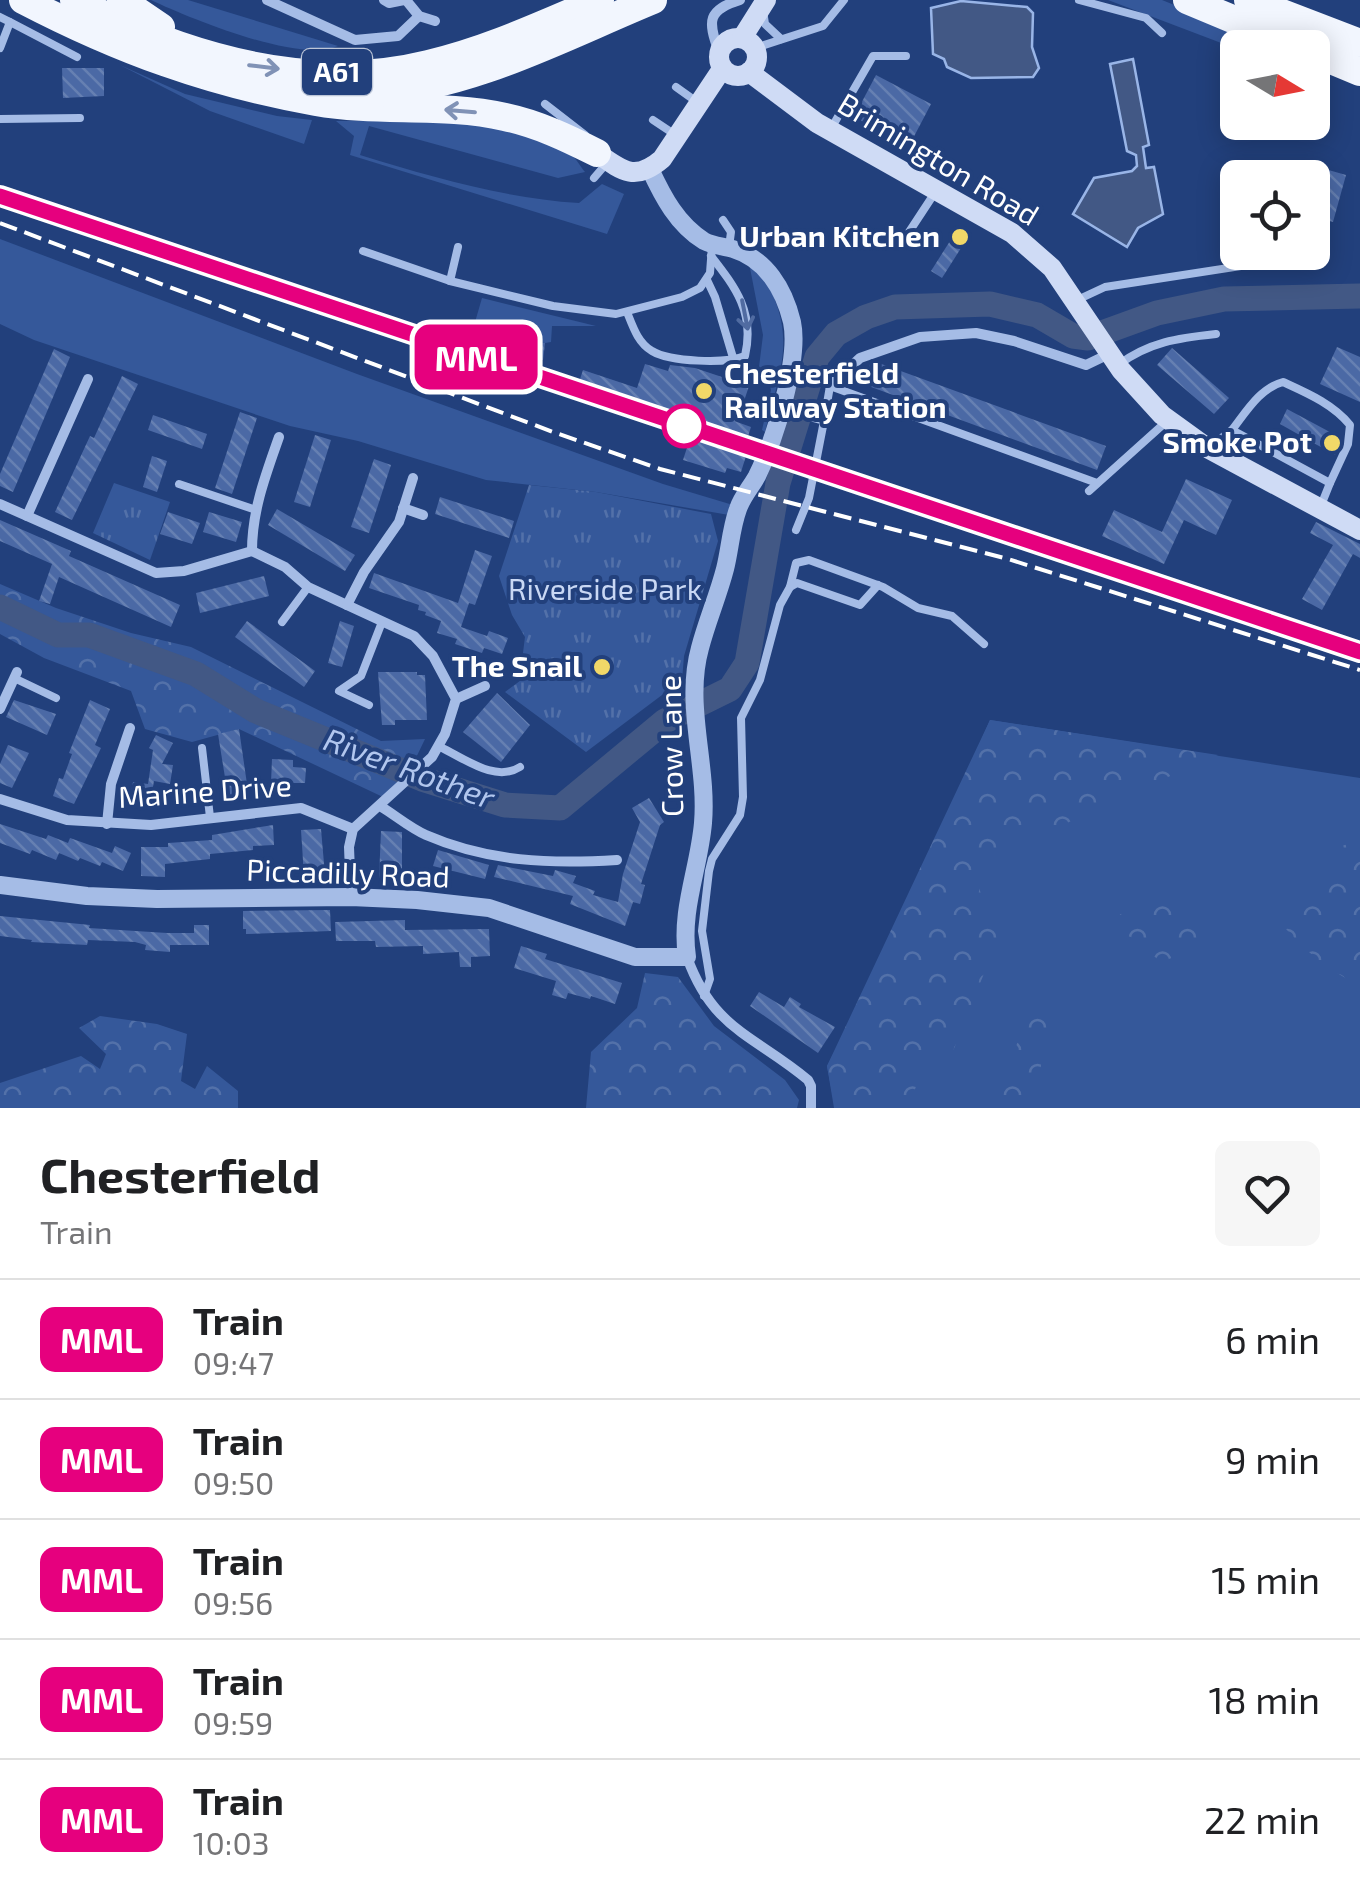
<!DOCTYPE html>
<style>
body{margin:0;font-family:"Exo 2",sans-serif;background:#f6f6f6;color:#202124;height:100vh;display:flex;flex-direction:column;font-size:38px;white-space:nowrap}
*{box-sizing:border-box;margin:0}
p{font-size:32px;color:#757577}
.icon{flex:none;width:55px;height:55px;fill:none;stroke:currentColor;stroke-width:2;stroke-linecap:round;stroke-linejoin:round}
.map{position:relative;height:1108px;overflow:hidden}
.side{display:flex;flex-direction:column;background:#fff;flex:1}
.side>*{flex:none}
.badge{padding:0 20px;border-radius:15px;font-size:35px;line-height:65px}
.needle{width:65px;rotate:100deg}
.fabs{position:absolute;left:1220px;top:30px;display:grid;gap:20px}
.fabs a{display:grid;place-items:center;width:110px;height:110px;border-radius:15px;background:#fff;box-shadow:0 5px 25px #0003;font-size:50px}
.map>.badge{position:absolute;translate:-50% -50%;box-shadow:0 0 0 5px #fff}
.round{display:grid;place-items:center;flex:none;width:105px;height:105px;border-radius:15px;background:#f6f6f6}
.summary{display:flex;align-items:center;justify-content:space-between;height:170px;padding:0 40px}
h1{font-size:48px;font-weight:700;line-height:75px}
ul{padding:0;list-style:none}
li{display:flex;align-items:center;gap:30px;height:120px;padding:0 40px;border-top:2px solid #e0e0e0}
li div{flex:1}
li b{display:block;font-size:38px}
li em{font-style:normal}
li .badge{min-width:110px;font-weight:700;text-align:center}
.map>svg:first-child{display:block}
.grass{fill:#35589a}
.forest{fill:url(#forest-crowns)}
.park{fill:url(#park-tufts)}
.water{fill:#425885;stroke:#99b5e7;stroke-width:2.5}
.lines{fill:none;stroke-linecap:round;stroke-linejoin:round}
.river{stroke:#425885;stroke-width:25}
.building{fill:url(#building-back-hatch)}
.service{stroke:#a5bce6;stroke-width:8}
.minor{stroke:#a5bce6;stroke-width:10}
.tertiary{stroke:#a5bce6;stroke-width:18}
.secondary{stroke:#cfdbf5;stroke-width:20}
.trunk{stroke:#f2f6fe;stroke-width:28}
.rail{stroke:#fff;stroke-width:4;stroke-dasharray:18 8;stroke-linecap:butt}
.oneway{stroke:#8092b6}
.oneway2{stroke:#506ba1}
.line-casing{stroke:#fff;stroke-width:22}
.line{stroke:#e6007e;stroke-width:15}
.poi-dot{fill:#f1d868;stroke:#22407c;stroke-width:4}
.stop-dot{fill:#fff;stroke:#e6007e;stroke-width:5}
.labels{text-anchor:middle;stroke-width:8;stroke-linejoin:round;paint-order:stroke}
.shield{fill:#22407c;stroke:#bdc6d8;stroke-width:2.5}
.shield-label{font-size:28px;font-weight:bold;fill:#fff}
.street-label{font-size:30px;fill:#fff;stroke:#22407c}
.poi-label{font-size:30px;font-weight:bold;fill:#fff;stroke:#22407c;text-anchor:end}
.park-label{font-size:30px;fill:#c9d8f4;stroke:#22407c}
.water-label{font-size:32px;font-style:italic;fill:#b1c6ee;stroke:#22407c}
</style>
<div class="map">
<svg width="1360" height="1108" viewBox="0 0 1360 1108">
<defs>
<pattern id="forest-crowns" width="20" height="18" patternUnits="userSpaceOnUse" patternTransform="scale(2.5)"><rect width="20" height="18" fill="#35589a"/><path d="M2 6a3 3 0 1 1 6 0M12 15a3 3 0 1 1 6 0" fill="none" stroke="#5371a9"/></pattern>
<pattern id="park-tufts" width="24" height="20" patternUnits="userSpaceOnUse" patternTransform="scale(2.5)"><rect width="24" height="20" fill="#35589a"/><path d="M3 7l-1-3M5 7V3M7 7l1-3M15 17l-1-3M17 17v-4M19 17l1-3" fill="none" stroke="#5371a9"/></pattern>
<pattern id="building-back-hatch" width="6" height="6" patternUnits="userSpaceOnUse" patternTransform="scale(2.5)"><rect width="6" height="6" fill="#4b69a5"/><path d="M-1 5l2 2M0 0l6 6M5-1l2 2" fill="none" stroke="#6680b2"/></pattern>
</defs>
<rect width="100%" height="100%" fill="#22407c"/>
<g class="grass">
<path d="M151,0H188L338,46C300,64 189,18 151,0Z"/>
<path d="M1108,0H1162L1278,47L1237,49Z"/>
<path d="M120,65L185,94L277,116L312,120L304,144L210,111Z"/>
<path d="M336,121C399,121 520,111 570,154C576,158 580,166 585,172L558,178L369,126L360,155C432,177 503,198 579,203L602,184L624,194L607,234L350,155L354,136Z"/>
<path d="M0,239L357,374L663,484L733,505L729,515L596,492L486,480L358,441L290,426L34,340L0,324Z"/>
<path d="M755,263C799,330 783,360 765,432L762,430L771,390L768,378L758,375L763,335L750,268Z"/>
<path d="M482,298L596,326H552L551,342L545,343L473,329Z"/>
<path d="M990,720L1360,778V1108H834L827,1066L904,916Z"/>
</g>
<g class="forest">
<path d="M0,584L56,608L131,633L191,647L381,741L425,739L412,766L383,797L239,729L192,742L145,729L131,691L44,658L0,634Z"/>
<path d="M990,720L1218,755L1084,814L1045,835L1016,831L1007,857L979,888L989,917L1001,931L953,1051L929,1046L909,1108H835L827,1066Z"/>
<path d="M1360,842V986C1327,969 1300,948 1278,919L1312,890L1340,881V846Z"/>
<path d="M1167,899L1208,944L1161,962L1131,937L1102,929L1131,906Z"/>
<path d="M645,973L678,977L714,1026L785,1080L799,1100L797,1108H586L591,1052L637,1008Z"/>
<path d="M1055,991L1039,1076L1050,1101L1048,1108H984L1011,1061L1033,997Z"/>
<path d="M100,1016L157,1024L187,1034L181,1081L195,1089L207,1066L238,1091V1108H0V1083L81,1056L100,1069L106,1054L79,1028Z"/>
</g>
<g class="park">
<path d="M114,483L170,502L150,560L93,533Z"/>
<path d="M529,485L596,492L711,514L718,541L684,656L682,680L586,752L505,692L532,672L523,653L525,637L512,615L499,576Z"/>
</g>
<g class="water">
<path d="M961,1L1027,7L1033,13L1032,47L1039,68L1033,77L971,78L947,67L944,59L933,54L931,8Z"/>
<path d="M1133,59L1149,145L1143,147L1146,168L1154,167L1163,214L1138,228L1127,247L1073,214L1094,178L1132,171L1137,166L1136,155L1127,151L1110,64Z"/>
</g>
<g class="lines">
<path class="river" d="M0,607L58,635H89L196,674L256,711L422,779L505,805L560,808L665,721L730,689L747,663L778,483L817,357L836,334L866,317L895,307L990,304L1037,315L1073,336L1088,338L1157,313L1224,299L1360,296"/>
</g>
<g class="building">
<path d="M62,68H104V96L63,98Z"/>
<path d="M876,75L931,104L909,146L854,117Z"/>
<path d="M1311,165L1346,175L1333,222L1312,216V178H1307Z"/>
<path d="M957,230L968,237L942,278L931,271Z"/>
<path d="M494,334L545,343L543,360L490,352Z"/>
<path d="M1337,347L1360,357V402L1320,384Z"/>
<path d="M1172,348L1229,398L1214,414L1157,365Z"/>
<path d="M54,349L70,357L13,492L0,486V474Z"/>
<path d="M876,362L1106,446L1097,470L863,384L870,364Z"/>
<path d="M645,364L668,371L670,365L695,368L749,386L737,422L751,427L742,455L746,456L741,472L727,468L725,473L683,460L694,426L577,388L583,370L637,388Z"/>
<path d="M122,376L138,384L72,520L55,512L90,436L94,438Z"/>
<path d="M1287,409L1341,438L1335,455L1280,424Z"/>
<path d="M240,412L257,418L232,494L215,488Z"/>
<path d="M153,415L207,434L202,449L148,430Z"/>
<path d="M315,435L331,440L310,507L294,502Z"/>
<path d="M152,456L167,461L157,492L143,487Z"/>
<path d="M374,459L391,465L369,533L351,527Z"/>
<path d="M1186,479L1232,500L1216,535L1184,520L1164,564L1102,536L1114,510L1162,532Z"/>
<path d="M440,497L514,521L509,538L435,514Z"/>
<path d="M277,509L355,555L345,571L268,525Z"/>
<path d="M168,512L200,523L192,544L160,534Z"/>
<path d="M209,512L242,522L236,542L203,532Z"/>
<path d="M0,520L71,551L69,556L180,605L171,627L59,577L50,604L39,601L52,564L0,541Z"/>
<path d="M1316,522L1360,544V558L1353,554L1322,610L1302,599L1333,545L1310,533Z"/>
<path d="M475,550L492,556L475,605L469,603L461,627L487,636L489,631L508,638L502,654L484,648L482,653L455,644L457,639L437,633L441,621L425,615L426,612L418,610L419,605L369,588L374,573L458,603Z"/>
<path d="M264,576L269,596L200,613L196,593Z"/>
<path d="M247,621L315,671L304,687L235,637Z"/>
<path d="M340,621L354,626L342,667L328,663Z"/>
<path d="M378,672H417V675H425L427,720H395V725H382Z"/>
<path d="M497,693L530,725L501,762L463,732Z"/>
<path d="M14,700L56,714L47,735L6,717Z"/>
<path d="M90,700L110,709L95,745L101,748L74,804L53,796L59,778L63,779L72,754L69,753Z"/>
<path d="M239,729L248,791L228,796L218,734Z"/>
<path d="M156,735L173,743L162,764L173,765L170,784L154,781L150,804L129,801L133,782L148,784L153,750L149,748Z"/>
<path d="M8,745L29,753L12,788L0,783V764Z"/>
<path d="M272,759L293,760V767L306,768L305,783H271Z"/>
<path d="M649,798L664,822L660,825L641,884L645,885L640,904L633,902L625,926L570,904L573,896L494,877L498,865L553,876L555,870L576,876L573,883L595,891L593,895L618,902L623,874L640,822L632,808Z"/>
<path d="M0,824L46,839L48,835L68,843L70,838L112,853L115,846L131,853L123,871L102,862L100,866L80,858L78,861L59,853L56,860L32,850L30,854L0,843Z"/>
<path d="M273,825L274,845L253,846V850L210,854V859L165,864V877L141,876V847H168V843L212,840V835Z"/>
<path d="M321,829L325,875L304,876L301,830Z"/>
<path d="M381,831L402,832V879L379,878Z"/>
<path d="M438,850L489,865L485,879L433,866Z"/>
<path d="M330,910L331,931L246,934V929H243V911Z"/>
<path d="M0,916L90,925L89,928L167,933H194V925H209V945H170V952L145,950L146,945L135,942L88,940L87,945L31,942L32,940L0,936Z"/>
<path d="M405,920V930L489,929L490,956L471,957V967H460L459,952L423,954V946L376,947L375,941H336L335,922Z"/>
<path d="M521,946L547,954L545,959L622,983L615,1004L591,996L590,999L568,993L566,999L552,995L556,981L514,968Z"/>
<path d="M759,992L784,1007L790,997L801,1004L799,1007L835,1027L818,1053L750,1006Z"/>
</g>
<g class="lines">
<g class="service">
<path d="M1079,0L1146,18L1162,33"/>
<path d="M763,10L765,24L781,39"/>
<path d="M0,17L10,22L0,48"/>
<path d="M10,22L77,57"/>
<path d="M755,48L823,26L844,0"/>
<path d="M676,87L697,102"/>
<path d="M545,104L585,135"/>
<path d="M0,119L80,118"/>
<path d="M653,120L674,134"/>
<path d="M832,127L873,56H906"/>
<path d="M594,178L606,164"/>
<path d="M723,220L731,232L729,247"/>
<path d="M909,232L934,194"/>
<path d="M363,251L450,281L553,306L616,314L682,297L700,288L710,273L712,246"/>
<path d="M707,280L715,297L734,361"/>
<path d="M450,281L458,247"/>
<path d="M1075,301L1105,287L1293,258L1323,257"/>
<path d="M627,312C633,327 638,343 652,351C670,362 726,364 745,356C755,313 736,288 711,256"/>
<path d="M1118,365C1149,342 1178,338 1216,334"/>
<path d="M784,410L824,421L830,386L1097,483"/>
<path d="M1232,430C1246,412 1260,388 1283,382C1307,393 1333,404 1350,425L1348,444L1330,483"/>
<path d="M1211,446L1232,430L1330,483L1320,508"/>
<path d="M179,484L256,510"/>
<path d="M1089,491L1167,421"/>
<path d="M796,530L809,498L824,421"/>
<path d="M790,587L796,563L809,560L883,587L918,608L952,616L984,644"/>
<path d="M282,622L308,587"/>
<path d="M14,678L56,698"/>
<path d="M369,705L339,691L361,676L382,622"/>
<path d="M440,747C464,758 495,783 520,767"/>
<path d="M202,748L210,817"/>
<path d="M704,996L710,979L702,931L709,871L712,859L740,815L743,797L741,718L760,680L780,605L790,587L797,583L860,605L878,585"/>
</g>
<g class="minor">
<path d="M267,0L355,40L398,36L419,16"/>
<path d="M384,0L389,3L404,0"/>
<path d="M406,0L419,16L435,21"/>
<path d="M719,52C707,20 708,10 740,0"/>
<path d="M830,386L860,358L920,337L976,333L1014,341L1086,365L1109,354"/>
<path d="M0,504L156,573L184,571L252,551L285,567L308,587L414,636L433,656L456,699L445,734L432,757L353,829L349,847L351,897"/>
<path d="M403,508L423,515"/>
<path d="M27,516L88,379"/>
<path d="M252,551C252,510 266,474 279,437"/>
<path d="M347,605L364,572L399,522L413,478"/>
<path d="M456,699L485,686"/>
<path d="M0,709L17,672"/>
<path d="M0,799L67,820L151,825L301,808L353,829"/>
<path d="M380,806C395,815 410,828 426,835C488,862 550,864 617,860"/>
<path d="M107,824L111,784L130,728"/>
<path d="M687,957C713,1030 754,1035 808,1080L811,1086V1108"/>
</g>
<path class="tertiary" d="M0,885L87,896L157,899L351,897L417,900L489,908L635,957H687C680,910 699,869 703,823C708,765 684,705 700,648C707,621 718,596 725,569C730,549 731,528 738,509C742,497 751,487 757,476C774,441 800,360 792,322C784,289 766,259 733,249C723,246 713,246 704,241C677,224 663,197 650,169"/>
<g class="secondary">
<circle cx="738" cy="57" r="19"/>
<path d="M742,38L766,0"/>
<path d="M749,72L817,123L1012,233L1052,268L1121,370L1162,415L1209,449L1360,530"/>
<path d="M597,153C622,171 635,182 662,159L722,69"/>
</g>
<g class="trunk">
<path d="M23,0C119,50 209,83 316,102C378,113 443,103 505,117C538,124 567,138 597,153"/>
<path d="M74,0C181,55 307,94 428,64C488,50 543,24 600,0"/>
<path d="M121,0L161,27"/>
<path d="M1187,0L1302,48"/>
<path d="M1248,0L1360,43"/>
<path d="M1312,52L1360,72"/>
<path d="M374,93C472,87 563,37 653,0"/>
</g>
<g class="rail">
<path d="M0,196L1360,652"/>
<path d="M0,223L553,432L660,469L1008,559L1360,670"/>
</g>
</g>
<defs><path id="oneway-shaft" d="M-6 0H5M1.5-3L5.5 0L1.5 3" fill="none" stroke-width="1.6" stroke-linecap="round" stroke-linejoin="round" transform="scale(2.5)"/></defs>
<g class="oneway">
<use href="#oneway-shaft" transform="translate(264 67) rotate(7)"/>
<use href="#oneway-shaft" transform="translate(460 111) rotate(-175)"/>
</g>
<use class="oneway2" href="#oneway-shaft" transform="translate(745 315) rotate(79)"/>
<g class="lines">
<defs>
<path id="line" d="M0,196L1360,652"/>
</defs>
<use href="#line" class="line-casing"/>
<use href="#line" class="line"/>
</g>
<g class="poi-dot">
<circle cx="960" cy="237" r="10"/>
<circle cx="704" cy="391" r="10"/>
<circle cx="1332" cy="443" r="10"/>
<circle cx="602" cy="667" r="10"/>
</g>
<circle class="stop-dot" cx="684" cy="426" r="20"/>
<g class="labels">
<rect class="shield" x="302" y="49" width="70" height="46" rx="8"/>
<g class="shield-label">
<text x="337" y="82">A61</text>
</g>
<g class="street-label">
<text transform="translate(938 160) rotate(31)" y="10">Brimington Road</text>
<text transform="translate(672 746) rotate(-91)" y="10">Crow Lane</text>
<text transform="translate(205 792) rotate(-4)" y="10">Marine Drive</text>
<text transform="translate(348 874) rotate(2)" y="10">Piccadilly Road</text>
</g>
<g class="poi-label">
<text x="940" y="247">Urban Kitchen</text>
<text x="724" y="384" text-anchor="start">Chesterfield<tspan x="724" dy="34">Railway Station</tspan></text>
<text x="1312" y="453">Smoke Pot</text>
<text x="582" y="677">The Snail</text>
</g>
<g class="park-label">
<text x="605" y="600">Riverside Park</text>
</g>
<g class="water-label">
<text transform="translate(409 769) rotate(20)" y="11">River Rother</text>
</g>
</g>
</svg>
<div class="fabs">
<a><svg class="needle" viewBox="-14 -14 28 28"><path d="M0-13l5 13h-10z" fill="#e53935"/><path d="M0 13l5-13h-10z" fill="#757577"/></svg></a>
<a><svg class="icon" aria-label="locate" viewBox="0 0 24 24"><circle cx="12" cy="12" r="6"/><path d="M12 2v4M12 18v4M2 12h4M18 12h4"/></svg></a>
</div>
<b class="badge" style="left:476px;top:357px;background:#e6007e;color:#fff">MML</b>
</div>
<section class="side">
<div class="summary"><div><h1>Chesterfield</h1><p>Train</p></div><a class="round"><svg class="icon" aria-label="heart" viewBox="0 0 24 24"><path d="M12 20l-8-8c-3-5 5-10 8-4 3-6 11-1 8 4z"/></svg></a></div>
<ul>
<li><span class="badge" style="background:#e6007e;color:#fff">MML</span><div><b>Train</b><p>09:47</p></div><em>6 min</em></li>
<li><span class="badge" style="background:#e6007e;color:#fff">MML</span><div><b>Train</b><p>09:50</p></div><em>9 min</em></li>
<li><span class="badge" style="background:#e6007e;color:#fff">MML</span><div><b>Train</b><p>09:56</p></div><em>15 min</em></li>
<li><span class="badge" style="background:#e6007e;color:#fff">MML</span><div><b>Train</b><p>09:59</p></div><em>18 min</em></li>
<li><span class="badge" style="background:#e6007e;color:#fff">MML</span><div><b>Train</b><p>10:03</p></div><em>22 min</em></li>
</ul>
</section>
